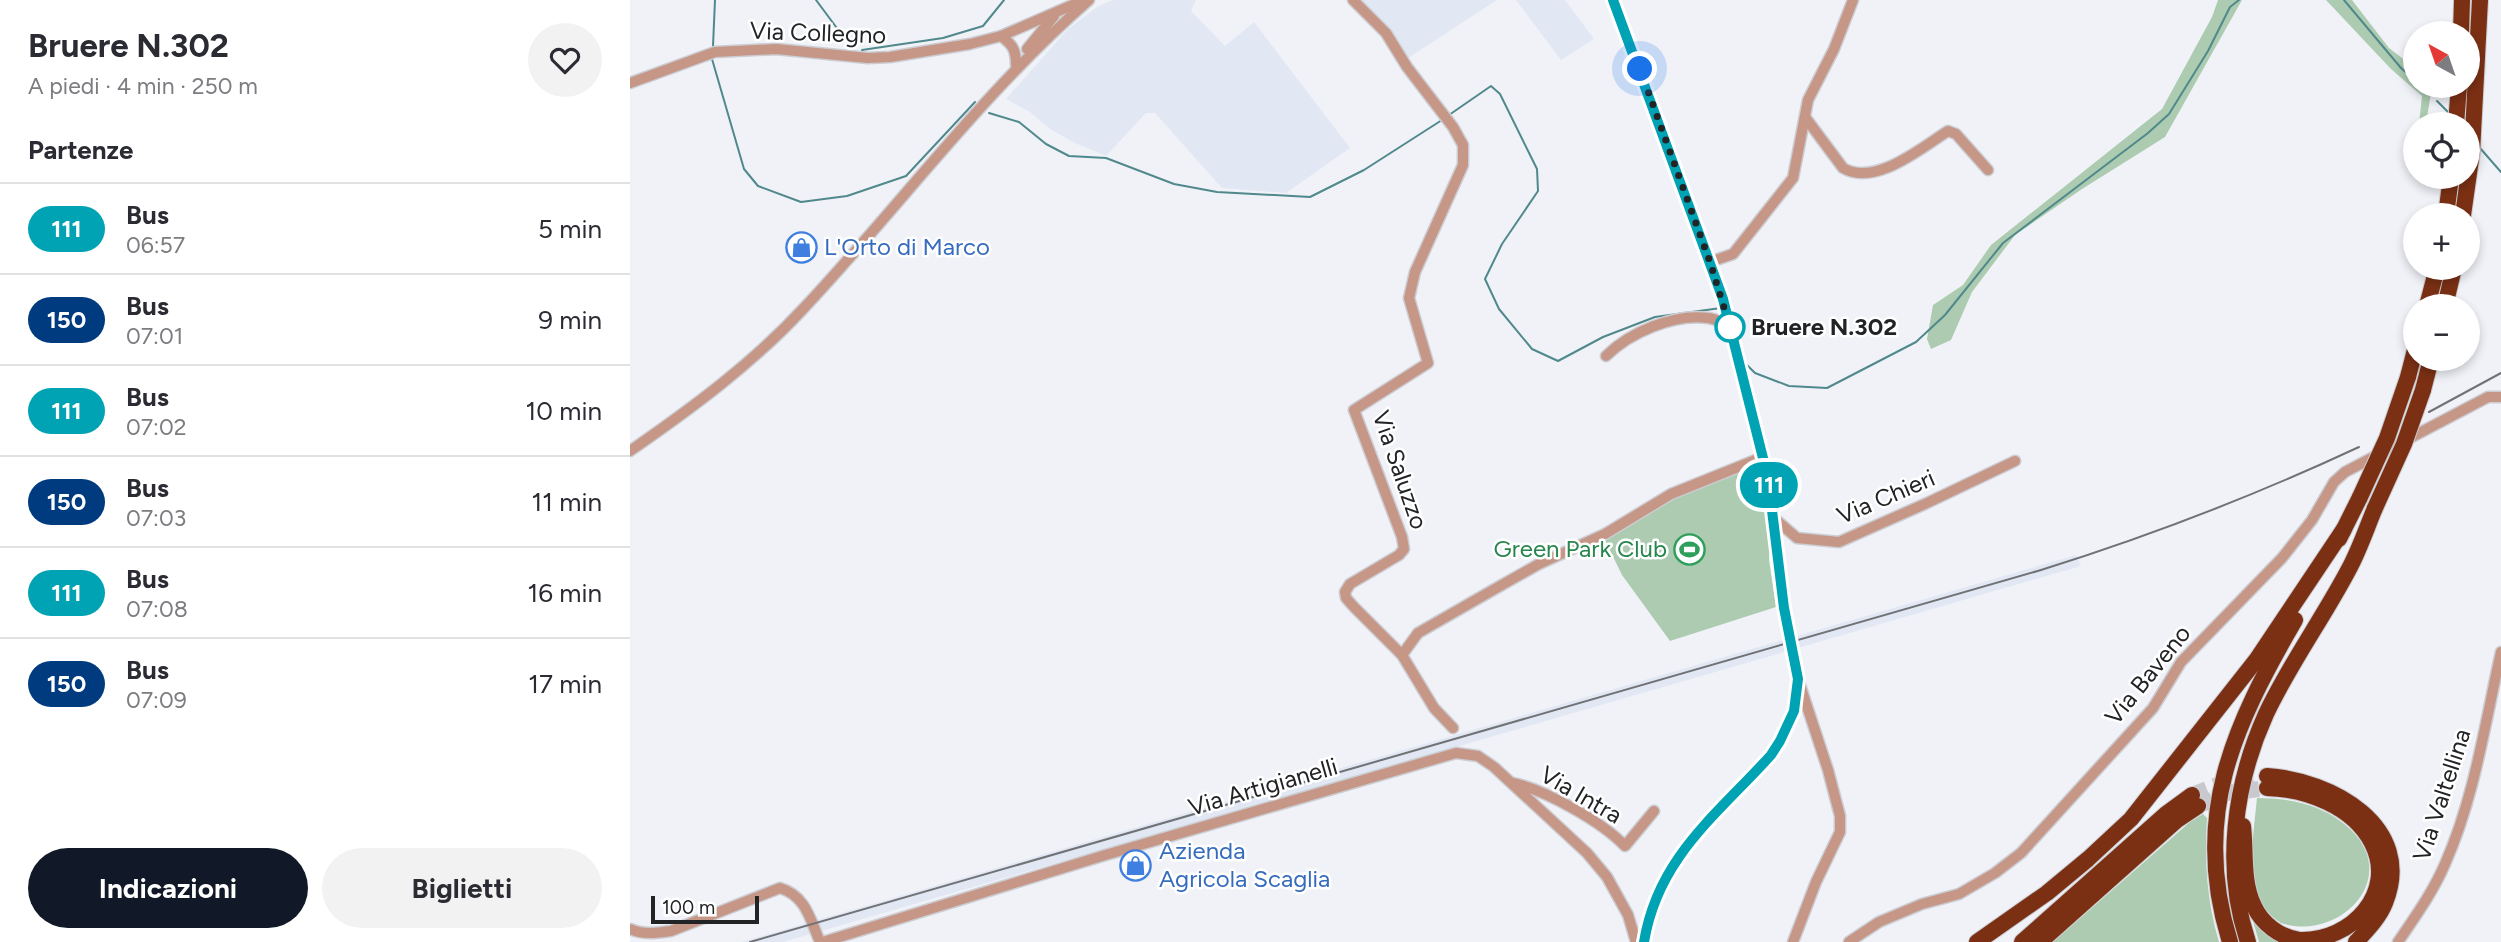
<!DOCTYPE html>
<html lang="it">
<meta charset="utf-8">
<style>
body{margin:0;font-family:Figtree,sans-serif;background:#f2f2f3;color:#2b2b33;height:100vh;display:flex;flex-direction:column;font-size:26px;white-space:nowrap}
*{box-sizing:border-box;margin:0}
p{font-size:23px;color:#7c7c81}
.icon{flex:none;width:38px;height:38px;fill:none;stroke:currentColor;stroke-width:2;stroke-linecap:round;stroke-linejoin:round}
.map{position:relative;flex:1;overflow:hidden}
.panel{display:flex;flex-direction:column;background:#fff;width:630px}
.panel>*{flex:none}
.badge{padding:0 14px;border-radius:23px;font-size:24px;line-height:46px}
.needle{width:46px;rotate:320deg}
.controls{position:absolute;left:1773px;top:21px;display:grid;gap:14px}
.controls a{display:grid;place-items:center;width:77px;height:77px;border-radius:50%;background:#fff;box-shadow:0 4px 10px #0003;font-size:35px}
.scale{position:absolute;left:21px;bottom:18px;width:108px;box-sizing:border-box;padding-left:7px;border:4px solid #222325;border-top:0;font-size:19px;line-height:24px;white-space:nowrap;color:#222325;-webkit-text-stroke:5px #fff;paint-order:stroke}
.you{position:absolute;width:35px;height:35px;margin:-18px;border:5px solid #fff;border-radius:50%;background:#1a73e8;box-shadow:0 0 0 10px #1a73e833}
.map>.badge{position:absolute;translate:-50% -50%;box-shadow:0 0 0 4px #fff}
h2{padding:0 28px;font-size:26px;line-height:63px}
.round{display:grid;place-items:center;flex:none;width:74px;height:74px;border-radius:37px;background:#f2f2f3}
.head{display:flex;align-items:center;justify-content:space-between;height:119px;padding:0 28px}
h1{font-size:33px;font-weight:700;line-height:52px}
.primary-button{display:flex;gap:14px;margin-top:auto;padding:14px 28px}
.primary-button a{flex:1;height:80px;border-radius:42px;background:#111827;color:#fff;font-size:28px;font-weight:700;line-height:80px;text-align:center}
.primary-button a+a{background:#f2f2f3;color:#2b2b33}
ul{padding:0;list-style:none}
li{display:flex;align-items:center;gap:21px;height:91px;padding:0 28px;border-top:2px solid #e1e1e2}
li div{flex:1}
li b{display:block;font-size:26px}
li em{font-style:normal}
li .badge{min-width:77px;font-weight:700;text-align:center}
main{display:flex;flex:1;min-height:0}
.map>svg:first-child{display:block}
.built{fill:#e1e8f4}
.green{fill:#accbb0}
.lines{fill:none;stroke-linecap:round;stroke-linejoin:round}
.stream{stroke:#50898c;stroke-width:2}
.highway-tunnel{stroke:#c7c9ce;stroke-width:16;stroke-dasharray:16 8;stroke-linecap:butt}
.minor-casing{stroke:#cbcdd2;stroke-width:13}
.highway-casing{stroke:#cbcdd2;stroke-width:18}
.minor{stroke:#c69686;stroke-width:10}
.highway{stroke:#7b3014;stroke-width:16}
.rail{stroke:#707275;stroke-width:2}
.highway-bridge-casing{stroke:#cbcdd2;stroke-width:18;stroke-linecap:butt}
.highway-bridge{stroke:#7b3014;stroke-width:16}
.line-casing{stroke:#fff;stroke-width:16}
.line{stroke:#00a3b4;stroke-width:10}
.walk{stroke:#222325;stroke-width:7;stroke-dasharray:0 12.6}
.stop-dot{fill:#fff;stroke:#00a3b4;stroke-width:3.5}
.labels{text-anchor:middle;stroke-width:5;stroke-linejoin:round;paint-order:stroke}
.street-label{font-size:24px;fill:#222325;stroke:#fff}
.shop-label{font-size:24px;fill:#366cbe;stroke:#fff;text-anchor:start}
.stop-label{font-size:24px;font-weight:bold;fill:#222325;stroke:#fff;text-anchor:start}
.leisure-label{font-size:24px;fill:#27864d;stroke:#fff;text-anchor:end}
</style>
<main>
<section class="panel">
<div class="head"><div><h1>Bruere N.302</h1><p>A piedi · 4 min · 250 m</p></div><a class="round"><svg class="icon" aria-label="heart" viewBox="0 0 24 24"><path d="M12 20l-8-8c-3-5 5-10 8-4 3-6 11-1 8 4z"/></svg></a></div>
<h2>Partenze</h2>
<ul>
<li><span class="badge" style="background:#00a3b4;color:#fff">111</span><div><b>Bus</b><p>06:57</p></div><em>5 min</em></li>
<li><span class="badge" style="background:#003b80;color:#fff">150</span><div><b>Bus</b><p>07:01</p></div><em>9 min</em></li>
<li><span class="badge" style="background:#00a3b4;color:#fff">111</span><div><b>Bus</b><p>07:02</p></div><em>10 min</em></li>
<li><span class="badge" style="background:#003b80;color:#fff">150</span><div><b>Bus</b><p>07:03</p></div><em>11 min</em></li>
<li><span class="badge" style="background:#00a3b4;color:#fff">111</span><div><b>Bus</b><p>07:08</p></div><em>16 min</em></li>
<li><span class="badge" style="background:#003b80;color:#fff">150</span><div><b>Bus</b><p>07:09</p></div><em>17 min</em></li>
</ul>
<div class="primary-button"><a>Indicazioni</a><a>Biglietti</a></div>
</section>
<div class="map">
<svg width="1871" height="942" viewBox="0 0 1871 942">
<rect width="100%" height="100%" fill="#f0f2f8"/>
<g class="built">
<path d="M482,0H566L561,11L595,46L624,22L720,148L656,193L592,188L525,113H516L476,156L445,143L420,129L400,112L376,99L438,29L467,7Z"/>
<path d="M730,0H867L778,58L758,29Z"/>
<path d="M886,0H935L964,39L931,60Z"/>
<path d="M1446,555L1451,566L153,942H111Z"/>
</g>
<g class="green">
<path d="M1588,0H1612L1535,137L1452,189L1385,235L1342,292L1321,340L1301,349L1297,339L1303,305L1333,285L1361,245L1532,109L1582,17Z"/>
<path d="M1696,0H1722L1759,48L1785,68V86H1802L1796,124H1789L1792,96L1761,69Z"/>
<path d="M1125,461L1143,488L1139,560L1146,607L1040,641L992,575L974,538L1044,496Z"/>
<path d="M1627,798C1661,798 1695,805 1721,830C1771,879 1709,942 1651,923C1640,916 1631,906 1628,894C1618,864 1624,829 1627,798Z"/>
<path d="M1573,814L1577,818C1574,860 1577,902 1589,942H1423L1560,822Z"/>
<path d="M1622,918L1653,942H1629Z"/>
</g>
<g class="lines">
<g class="stream">
<path d="M186,0L215,39"/>
<path d="M1714,0L1771,68L1785,80"/>
<path d="M83,46L85,0"/>
<path d="M232,50L313,38L353,26L374,0"/>
<path d="M82,59L114,169L128,186L171,202L217,196L276,176L345,102"/>
<path d="M1791,86L1799,92"/>
<path d="M1807,101L1819,113"/>
<path d="M359,113L389,122L416,144L439,156L476,158L544,184L587,192L680,197L734,170L812,120"/>
<path d="M819,115L861,86L870,94L907,169L908,191L872,244L855,279L869,309L902,349L928,361L973,337L1025,317L1091,308"/>
<path d="M1850,148L1871,172"/>
<path d="M1102,311L1108,321L1109,343"/>
<path d="M1114,362L1125,373L1159,386L1197,388L1286,342L1315,315L1373,243L1518,133L1539,114L1578,51L1600,7L1609,0"/>
</g>
<g class="highway-tunnel">
<path d="M1562,795L1595,782L1637,776"/>
<path d="M1568,806L1597,793L1637,788"/>
</g>
<defs>
<g id="minor">
<path d="M723,0L756,33L777,67L823,127L833,145V165L785,272L779,298L798,363L724,410L772,537L774,549L769,555L720,584L715,592L716,598L724,607L772,655L804,708L823,728"/>
<path d="M983,0L1093,299L1138,478L1154,608L1168,679L1164,711L1150,741L1141,755C1087,815 1027,858 1014,942"/>
<path d="M371,36C383,45 386,50 386,65"/>
<path d="M397,49L424,16"/>
<path d="M0,83L85,52L146,49L238,58L260,57L340,44L371,36L454,0"/>
<path d="M1175,117L1213,168C1245,187 1291,148 1318,131L1326,134L1358,170"/>
<path d="M1080,262L1103,254L1163,178L1178,100L1204,49L1223,0"/>
<path d="M976,356C999,333 1044,313 1078,318C1085,319 1092,322 1099,324"/>
<path d="M0,451C62,408 122,364 173,309C269,207 353,92 459,0"/>
<path d="M1145,519L1167,538L1209,542L1297,503L1385,461"/>
<path d="M772,655L788,633L863,590L909,564L975,534L1041,494L1133,457"/>
<path d="M883,783C916,790 972,822 995,846L1024,811"/>
<path d="M0,929C13,935 27,933 41,931L150,888C176,896 180,919 190,942"/>
<path d="M193,942L472,856L826,753L848,756L864,767L957,853L977,877L998,915L1006,942"/>
<path d="M1163,942L1186,882L1210,832V816L1198,770L1170,685"/>
<path d="M1219,942L1249,922L1292,904L1329,894L1365,873L1391,853L1523,708L1551,662L1652,558L1682,520L1704,482L1715,472L1858,397H1871"/>
<path d="M1768,942C1785,917 1803,892 1815,864C1845,796 1855,723 1871,652"/>
</g>
<g id="highway">
<path d="M1831,33L1832,0"/>
<path d="M1826,124L1829,86"/>
<path d="M1816,215L1821,177"/>
<path d="M1833,215L1842,152L1850,0"/>
<path d="M1797,306L1807,268"/>
<path d="M1815,306L1824,268"/>
<path d="M1778,377L1785,350"/>
<path d="M1793,390L1801,359"/>
<path d="M1709,539L1730,497"/>
<path d="M1637,776C1701,780 1786,826 1755,903C1749,918 1737,930 1726,942"/>
<path d="M1613,826C1616,852 1612,882 1624,906C1632,924 1650,937 1669,940C1722,942 1767,892 1742,843C1723,806 1676,789 1637,788"/>
<path d="M1347,942L1417,893L1458,859L1501,819L1627,659L1714,529"/>
<path d="M1392,942L1536,814L1562,795"/>
<path d="M1410,942L1547,820L1568,806"/>
<path d="M1600,942C1561,817 1603,727 1665,620"/>
<path d="M1618,942C1593,868 1604,785 1636,714C1660,663 1694,617 1720,567C1730,548 1737,527 1745,508"/>
</g>
</defs>
<use href="#minor" class="minor-casing"/>
<use href="#highway" class="highway-casing"/>
<use href="#minor" class="minor"/>
<use href="#highway" class="highway"/>
<g class="rail">
<path d="M1799,412L1871,373"/>
<path d="M120,942L1411,570C1520,536 1626,495 1729,447"/>
</g>
<defs>
<g id="highway-bridge">
<path d="M1730,497L1757,438L1778,377"/>
<path d="M1745,508L1774,444L1793,390"/>
</g>
</defs>
<use href="#highway-bridge" class="highway-bridge-casing"/>
<use href="#highway-bridge" class="highway-bridge"/>
</g>
<g class="lines">
<defs>
<path id="line" d="M983,0L1093,299L1138,478L1154,608L1168,679L1164,711L1150,741L1141,755C1087,815 1028,857 1014,942"/>
</defs>
<use href="#line" class="line-casing"/>
<use href="#line" class="line"/>
<path class="walk" d="M1010,69L1080,262L1100,327"/>
</g>
<defs>
<symbol id="shop-ring" viewBox="-11 -11 22 22"><circle r="9.5" fill="#fff" stroke="#3f7fe0" stroke-width="1.5"/><path d="M-5-2.5h2.3a2.7 3.5 0 0 1 5.4 0H5L5.5 6h-11ZM-1.5-2.5h3a1.5 2.3 0 0 0-3 0Z" fill="#3f7fe0"/></symbol>
<symbol id="stadium-ring" viewBox="-11 -11 22 22"><circle r="9.5" fill="#fff" stroke="#2e9e5b" stroke-width="1.5"/><path d="M0-5a6.5 5 0 1 0 0 10a6.5 5 0 1 0 0-10ZM-3.5-1.8h7v3.6h-7Z" fill="#2e9e5b"/></symbol>
</defs>
<g fill-rule="evenodd">
<use href="#shop-ring" x="154" y="230" width="35" height="35"/>
<use href="#stadium-ring" x="1042" y="532" width="35" height="35"/>
<use href="#shop-ring" x="488" y="848" width="35" height="35"/>
</g>
<circle class="stop-dot" cx="1100" cy="327" r="14"/>
<g class="labels">
<g class="street-label">
<text transform="translate(188 33) rotate(2)" y="8">Via Collegno</text>
<text transform="translate(770 470) rotate(71)" y="8">Via Saluzzo</text>
<text transform="translate(1256 497) rotate(-23)" y="8">Via Chieri</text>
<text transform="translate(1518 675) rotate(-51)" y="8">Via Baveno</text>
<text transform="translate(633 787) rotate(-16)" y="8">Via Artigianelli</text>
<text transform="translate(951 795) rotate(30)" y="8">Via Intra</text>
<text transform="translate(1812 795) rotate(-72)" y="8">Via Valtellina</text>
</g>
<g class="shop-label">
<text x="194" y="255">L'Orto di Marco</text>
<text x="529" y="859">Azienda<tspan x="529" dy="28">Agricola Scaglia</tspan></text>
</g>
<g class="stop-label">
<text x="1121" y="335">Bruere N.302</text>
</g>
<g class="leisure-label">
<text x="1037" y="557">Green Park Club</text>
</g>
</g>
</svg>
<div class="controls">
<a><svg class="needle" viewBox="-14 -14 28 28"><path d="M0-13l5 13h-10z" fill="#e53935"/><path d="M0 13l5-13h-10z" fill="#7c7c81"/></svg></a>
<a><svg class="icon" aria-label="locate" viewBox="0 0 24 24"><circle cx="12" cy="12" r="6"/><path d="M12 2v4M12 18v4M2 12h4M18 12h4"/></svg></a>
<a>+</a>
<a>−</a>
</div>
<div class="scale">100 m</div>
<div class="you" style="left:1010px;top:69px"></div>
<b class="badge" style="left:1139px;top:485px;background:#00a3b4;color:#fff">111</b>
</div>
</main>
